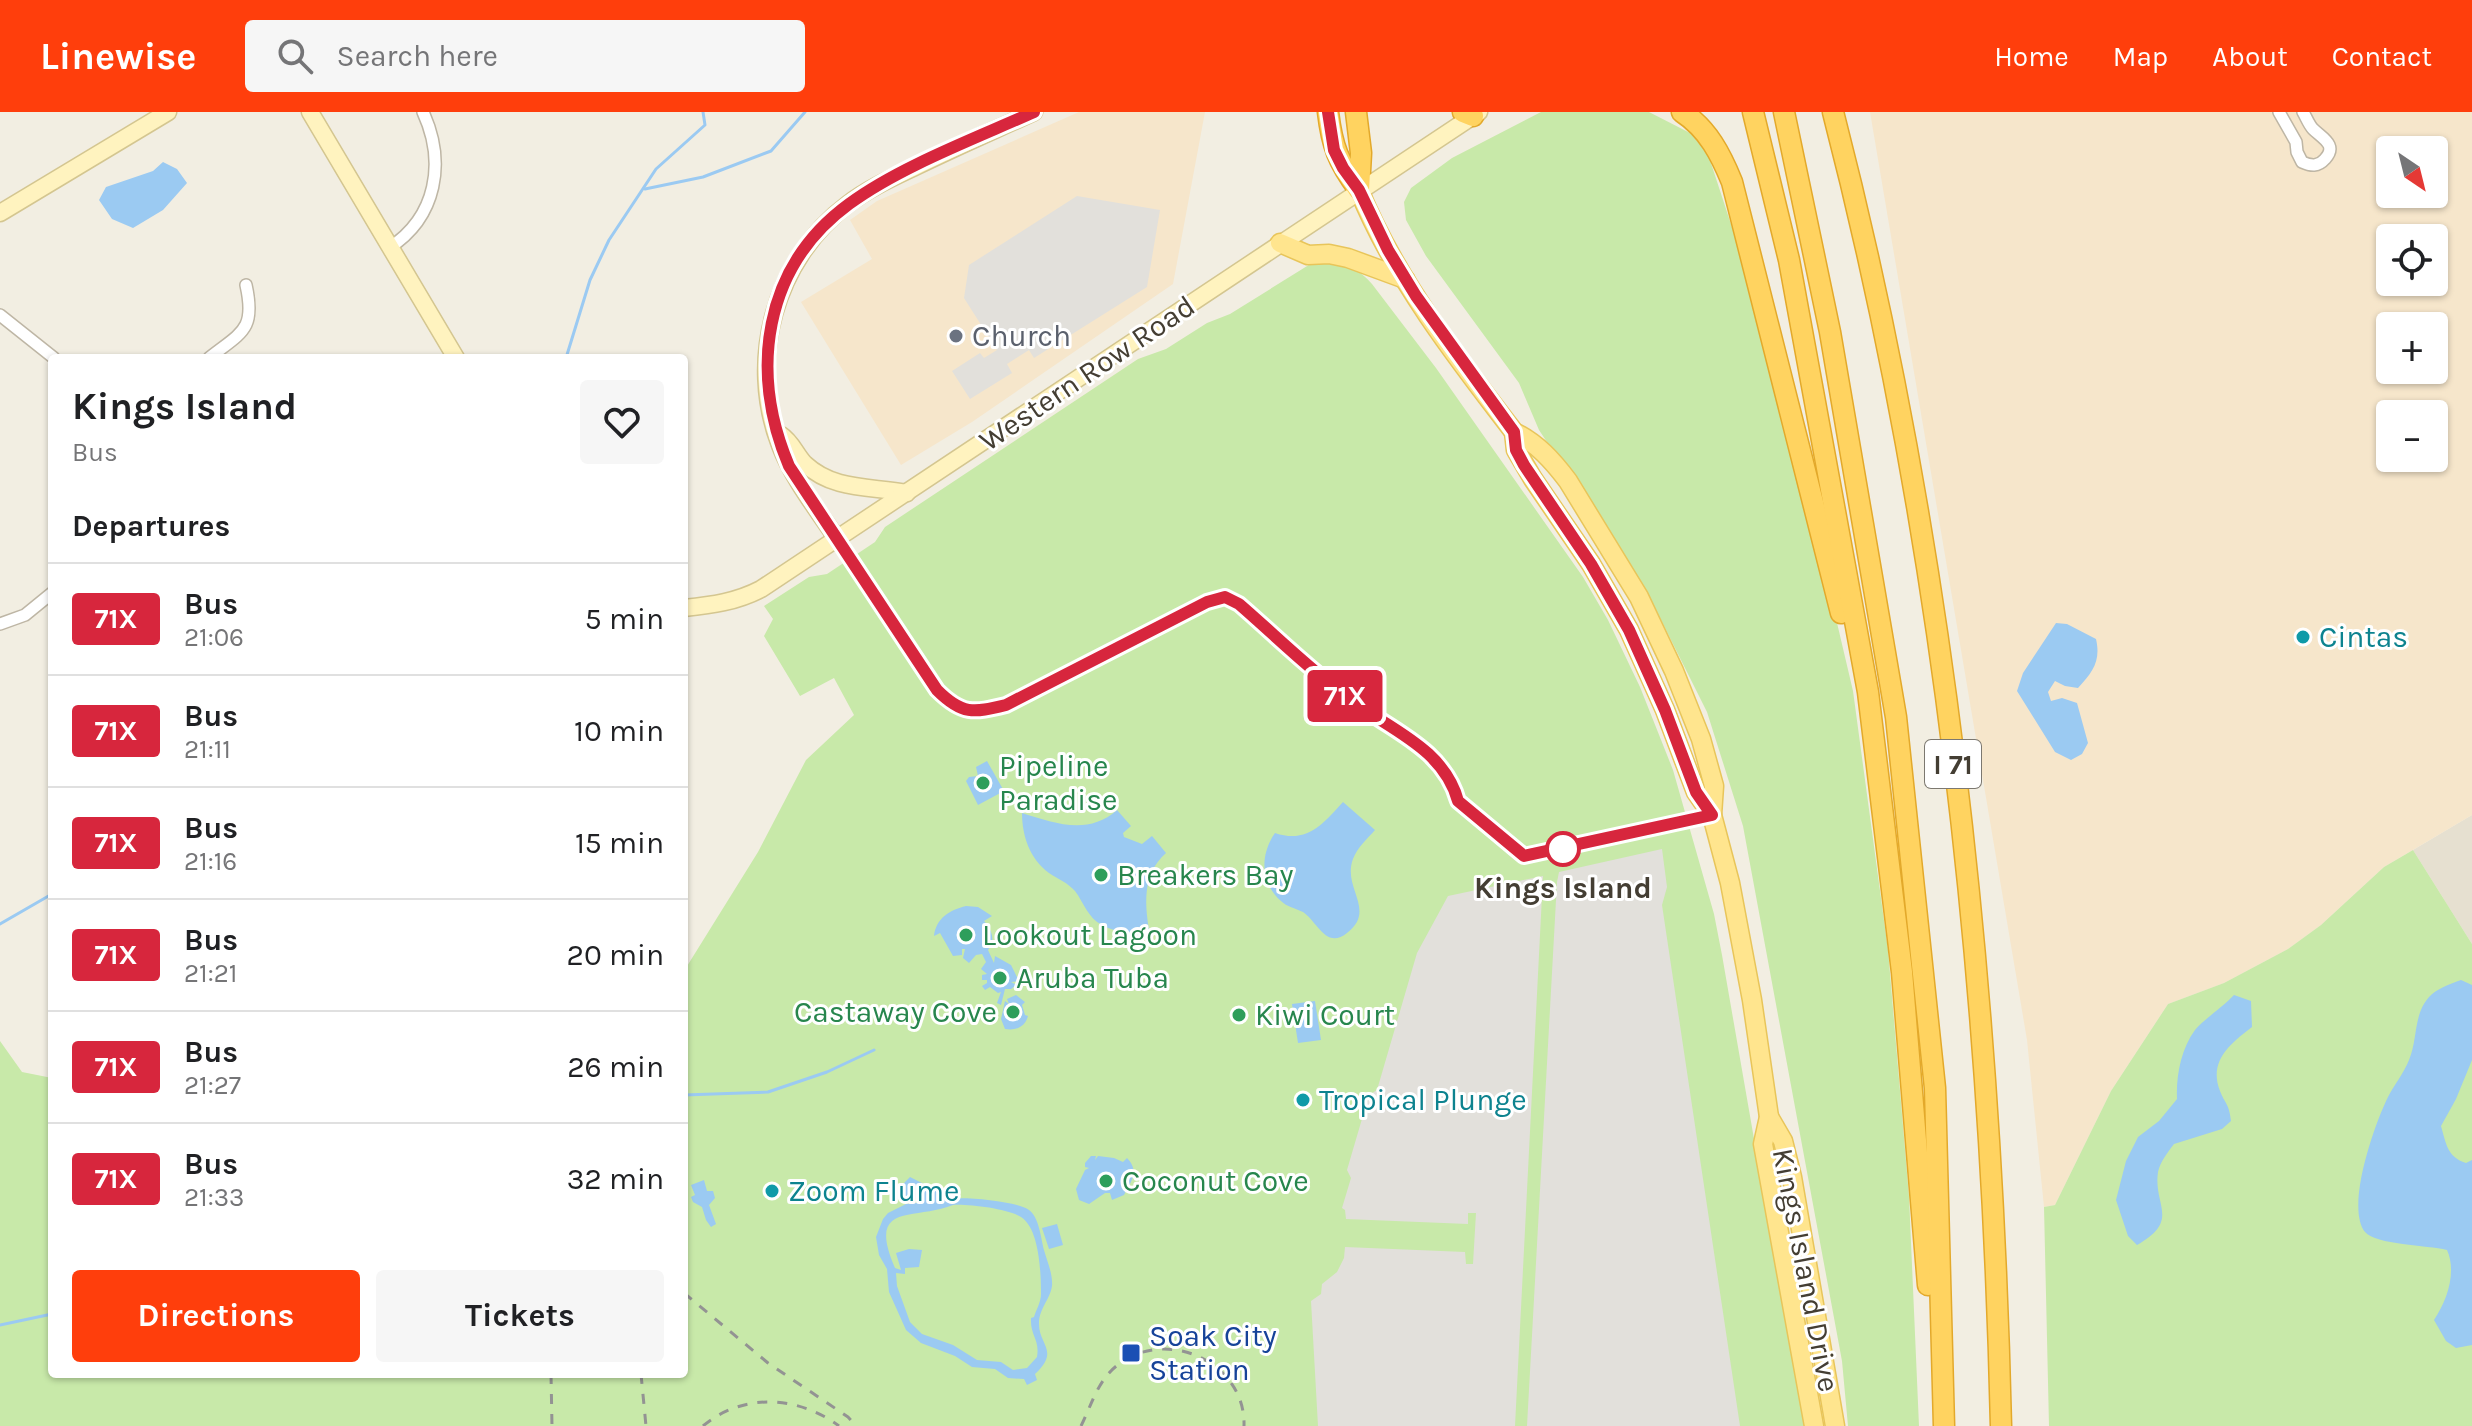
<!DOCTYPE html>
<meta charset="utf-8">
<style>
body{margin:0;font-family:Karla,sans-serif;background:#f6f6f6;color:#202124;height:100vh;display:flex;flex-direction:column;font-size:30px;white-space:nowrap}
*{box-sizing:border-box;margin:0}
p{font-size:26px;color:#757577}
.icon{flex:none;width:44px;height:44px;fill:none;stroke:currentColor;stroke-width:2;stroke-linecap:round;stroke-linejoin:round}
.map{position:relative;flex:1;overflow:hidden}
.side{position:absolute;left:48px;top:242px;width:640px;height:1024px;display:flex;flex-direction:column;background:#fff;border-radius:8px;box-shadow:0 2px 6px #0004}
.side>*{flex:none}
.badge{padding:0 16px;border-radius:6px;font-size:28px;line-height:52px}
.needle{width:52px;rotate:145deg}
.controls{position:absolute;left:2376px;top:24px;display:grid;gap:16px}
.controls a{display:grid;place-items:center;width:72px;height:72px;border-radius:8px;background:#fff;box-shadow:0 2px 6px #0004;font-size:40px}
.map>.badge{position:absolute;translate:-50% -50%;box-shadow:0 0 0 4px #fff}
h2{padding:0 24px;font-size:30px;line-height:72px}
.round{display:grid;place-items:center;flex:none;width:84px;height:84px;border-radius:8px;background:#f6f6f6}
.head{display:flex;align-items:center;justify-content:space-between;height:136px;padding:0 24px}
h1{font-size:38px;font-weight:700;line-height:60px}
.button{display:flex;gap:16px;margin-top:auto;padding:16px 24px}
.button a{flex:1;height:92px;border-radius:8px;background:#ff3e0c;color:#fff;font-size:32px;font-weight:700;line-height:92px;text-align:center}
.button a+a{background:#f6f6f6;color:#202124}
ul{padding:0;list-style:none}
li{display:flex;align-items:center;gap:24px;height:112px;padding:0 24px;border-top:2px solid #e0e0e0}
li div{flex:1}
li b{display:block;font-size:30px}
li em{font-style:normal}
li .badge{min-width:88px;font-weight:700;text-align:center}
header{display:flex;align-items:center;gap:48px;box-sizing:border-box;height:112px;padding:0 40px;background:#ff3e0c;color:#fff}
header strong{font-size:38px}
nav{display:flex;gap:44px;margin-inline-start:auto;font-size:28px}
.search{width:560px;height:72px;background:#f6f6f6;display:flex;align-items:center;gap:20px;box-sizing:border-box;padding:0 28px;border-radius:8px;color:#757577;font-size:30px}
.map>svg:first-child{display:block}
.residential{fill:#e6e0d0}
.commercial{fill:#f6e6cb;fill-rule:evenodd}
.green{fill:#c8e9a9}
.parking{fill:#e2e0db}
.water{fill:#9bcaf2;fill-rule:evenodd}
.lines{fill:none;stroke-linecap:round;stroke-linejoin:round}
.stream{stroke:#9bcaf2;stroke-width:3}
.street-casing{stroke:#beb6a5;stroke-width:14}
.secondary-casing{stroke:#d4c690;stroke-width:19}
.primary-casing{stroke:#e8c55a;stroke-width:21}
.highway-casing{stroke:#e3a92b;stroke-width:23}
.street{stroke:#fff;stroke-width:11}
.secondary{stroke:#fff3bf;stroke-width:16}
.primary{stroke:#ffe58e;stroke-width:18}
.highway{stroke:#ffd360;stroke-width:20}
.rail{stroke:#939393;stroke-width:3;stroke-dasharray:10 10;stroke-linecap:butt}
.line-casing{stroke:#fff;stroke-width:18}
.line{stroke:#d7263d;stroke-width:12}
.worship-dot{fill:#6b7280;stroke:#fff;stroke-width:3}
.culture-dot{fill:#0f9aa8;stroke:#fff;stroke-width:3}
.leisure-dot{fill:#2e9e5b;stroke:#fff;stroke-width:3}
.stop-dot{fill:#fff;stroke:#d7263d;stroke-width:4}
.transit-dot{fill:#1a4fb4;stroke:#fff;stroke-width:3}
.labels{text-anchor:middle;stroke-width:6;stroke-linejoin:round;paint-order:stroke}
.shield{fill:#fff;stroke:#7c7870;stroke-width:2}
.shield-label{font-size:28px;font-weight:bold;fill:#443e33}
.worship-label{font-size:30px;fill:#5b616d;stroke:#fff;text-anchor:start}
.street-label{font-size:30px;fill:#443e33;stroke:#fff}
.culture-label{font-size:30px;fill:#0d838f;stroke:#fff;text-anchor:start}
.leisure-label{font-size:30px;fill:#27864d;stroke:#fff;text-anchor:start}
.stop-label{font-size:30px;font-weight:bold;fill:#443e33;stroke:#fff}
.transit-label{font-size:30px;fill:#164399;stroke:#fff;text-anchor:start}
</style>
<header>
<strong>Linewise</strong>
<div class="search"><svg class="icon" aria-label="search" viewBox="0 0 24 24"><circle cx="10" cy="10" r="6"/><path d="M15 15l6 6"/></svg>Search here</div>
<nav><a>Home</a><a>Map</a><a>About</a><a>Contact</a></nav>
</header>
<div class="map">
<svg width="2472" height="1314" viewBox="0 0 2472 1314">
<rect width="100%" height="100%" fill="#f2eee2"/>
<path class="residential" d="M2472,703V832L2413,738Z"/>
<g class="commercial">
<path d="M1079,0H1205L1173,172L972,310L901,353L801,190L872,147L850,108L877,89Z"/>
<path d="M1870,0H2472V703L2384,755L2321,813L2288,837L2224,871L2168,892L2111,979L2055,1093L2044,1095L2027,928ZM2390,38H2434V82H2390ZM2390,126H2434V170H2390ZM2390,214H2434V258H2390ZM2390,302H2434V346H2390Z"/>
</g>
<g class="green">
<path d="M1541,0H1649L1690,21L1708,42L1763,210L1799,349L1853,579L1888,838L1909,1084L1919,1314H1848L1842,1249L1743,714L1707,600L1648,482L1539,318L1519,271L1426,144L1406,108L1404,90L1411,76L1452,46Z"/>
<path d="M1334,149C1350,154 1361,159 1372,172L1436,256L1583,465L1608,508L1640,575L1673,658L1714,802L1722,843L1804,1314H0V929L22,960L52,966V1262H684V859L758,740L806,648L854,603L834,566L800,584L764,524L773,507L764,494L809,465L827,462L875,430L885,415L1138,247L1166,237L1207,211L1230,202L1312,151Z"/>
<path d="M2413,738L2472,832V1314H2049L2044,1095L2055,1093L2111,979L2168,892L2224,871L2288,837L2321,813L2384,755Z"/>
</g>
<g class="parking">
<path d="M1077,84L1160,98L1147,175L1034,246L1029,238L1007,252L1012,261L970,287L952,259L980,241L984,246L997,238L964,186L969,153Z"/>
<path d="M1662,737L1667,775L1662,793L1740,1314H1527L1557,770L1559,760Z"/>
<path d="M1543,764L1515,1314H1318L1311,1189L1321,1182L1322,1172L1337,1160L1344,1146L1345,1135L1465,1140L1466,1152H1473L1476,1101H1468V1112L1346,1107L1345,1098L1342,1096L1351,1066L1347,1058L1369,983L1377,978L1417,841L1448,784Z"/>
</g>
<g class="water">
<path d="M163,50L177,57L187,71L163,98L133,116L112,107L99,88L106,75L153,59Z"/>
<path d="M2056,511L2067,512L2096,527C2101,549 2093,560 2078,576L2065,574L2055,569L2048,580L2051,589L2062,586L2077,591L2088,631L2082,642L2071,648L2055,640L2017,579L2023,561Z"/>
<path d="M987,649L1004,679L978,693L966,669L969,665L978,664L976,655Z"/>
<path d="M1343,690L1375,718C1367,727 1357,736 1353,747C1342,776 1377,798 1347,821C1326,838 1317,809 1303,800C1295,796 1287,795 1281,789C1260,771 1260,742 1275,721C1307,732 1323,712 1343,690Z"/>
<path d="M1117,698L1131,714L1123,721L1124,725L1142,732L1152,724L1166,741C1141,763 1145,794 1150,824C1135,822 1116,821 1102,813C1088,806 1084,791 1075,779C1068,771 1058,767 1049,761C1030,747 1022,724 1022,701C1054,711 1088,724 1117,698Z"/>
<path d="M966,794L978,795L992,804L984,809C992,818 996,829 988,838L994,851L995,844L1011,853L1019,869L1011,870L1024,877L1015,874L1011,877H1005L1001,893L997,891L1001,880L998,881L990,875L985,878L982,874L987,871V868H982V863L987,862L981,857L986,850L982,842L976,843L969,851L963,846L965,837H962V843L953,844L940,821L934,824C936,806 950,798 966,794Z"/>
<path d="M2461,868L2472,873V948L2456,987L2441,1014C2446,1031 2447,1045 2466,1051L2472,1048V1233L2456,1236L2446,1229L2434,1208C2447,1189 2457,1160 2447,1138C2427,1133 2376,1133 2365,1120C2345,1095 2375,1011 2388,985C2394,973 2404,961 2409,948C2418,927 2413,903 2429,885C2436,877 2450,872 2461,868Z"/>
<path d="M1016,883L1025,890L1022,893L1025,903L1028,904C1025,915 1016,919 1005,917L1001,907L1005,889L1009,892L1007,887Z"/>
<path d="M2234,883L2251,889L2252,915C2231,931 2208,949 2220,979C2225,992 2229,991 2231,1009L2222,1017L2174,1032C2168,1040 2160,1050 2158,1060C2153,1094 2181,1108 2137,1133L2128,1124L2116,1088L2126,1049L2138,1025L2159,1009L2177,987C2176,964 2181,937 2195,918C2203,908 2223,895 2234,883Z"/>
<path d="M1315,889L1321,928L1298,931L1292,892Z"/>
<path d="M1091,1044H1096L1095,1048L1098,1044L1114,1046L1123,1050L1127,1046C1140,1059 1131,1070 1124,1083L1112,1088L1110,1081H1105L1089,1092L1079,1088L1076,1077L1085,1058L1089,1056L1085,1055V1051Z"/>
<path d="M910,1065L934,1077L946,1087C964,1084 1017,1089 1029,1098C1039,1105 1041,1126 1044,1138C1047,1149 1053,1162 1052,1174C1050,1188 1039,1196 1039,1212C1039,1233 1060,1239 1035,1262L1037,1268L1027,1273L1024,1267L1008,1266L995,1257L972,1255L955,1244L921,1231L906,1218L889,1180L887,1157L879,1143L876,1125L883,1107L888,1101L906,1092L924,1090L914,1086L897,1087L898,1077ZM953,1093C970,1092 1008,1097 1021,1105C1040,1117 1041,1163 1041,1182C1041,1190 1036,1198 1034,1205L1031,1206C1030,1224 1040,1227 1037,1245L1027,1256L1013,1258L1001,1250L977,1248L953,1233L922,1222L910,1210L897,1174L896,1161L905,1162V1156L919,1155L922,1138L909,1137L896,1141L901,1158L895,1156C866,1089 914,1109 953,1093Z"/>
<path d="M704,1068L707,1079H713L715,1086L709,1093L716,1112L711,1115L706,1108L702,1095L693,1090L691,1085L695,1083L691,1073Z"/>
<path d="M1057,1112L1063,1133L1049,1137L1042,1116Z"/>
</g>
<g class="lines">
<g class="stream">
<path d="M645,77L703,65L771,39L805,0"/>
<path d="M566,246L590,168L609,128L656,57L705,13L703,0"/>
<path d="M0,812L52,782"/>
<path d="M684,983L768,980L827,960L874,938"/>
<path d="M0,1213L52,1202"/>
</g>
<defs>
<g id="street">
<path d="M2279,0L2296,30L2297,40L2302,50C2311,54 2318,55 2325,47C2338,33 2322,26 2313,17C2309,13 2306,5 2303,0"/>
<path d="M389,136C437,105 446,50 423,0"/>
<path d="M0,203L54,246"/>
<path d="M209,246C242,220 256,218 246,173"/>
<path d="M0,512L25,503L52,481"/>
</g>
<g id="secondary">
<path d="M310,0L456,246"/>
<path d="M0,101L168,0"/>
<path d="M781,323C792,330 796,343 805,352C834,379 871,374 907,381"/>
<path d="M837,427C817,397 793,367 780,333C747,248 775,147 848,92C869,76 894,65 917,54C956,35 995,18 1034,0"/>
<path d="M684,496C712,493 736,490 761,477L1479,0"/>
</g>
<g id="primary">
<path d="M1359,78C1395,166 1456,245 1514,320C1537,331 1553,349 1568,369L1639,485L1674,559L1701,627L1714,674L1712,703"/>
<path d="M1280,131L1308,143L1329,142L1348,146L1405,167"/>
<path d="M1514,320L1516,338L1533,367L1591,452L1629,518L1665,598L1696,680L1712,703L1730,771L1752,888L1769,1005L1763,1032L1814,1314"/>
<path d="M1769,1005L1783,1029L1792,1065L1835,1314"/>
</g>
<g id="highway">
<path d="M1328,0C1332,34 1338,50 1359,78"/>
<path d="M1356,0L1361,41L1359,78"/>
<path d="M1463,0L1473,4"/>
<path d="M1682,0C1708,17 1721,43 1732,70L1841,501"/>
<path d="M1753,0L1789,148L1868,580L1902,860L1928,1173"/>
<path d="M1784,0L1830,220L1896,605L1935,976L1944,1314"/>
<path d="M1833,0C1943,424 1991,877 2001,1314"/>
</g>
</defs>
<use href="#street" class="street-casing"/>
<use href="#secondary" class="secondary-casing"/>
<use href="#primary" class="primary-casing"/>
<use href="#highway" class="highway-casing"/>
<use href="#street" class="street"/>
<use href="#secondary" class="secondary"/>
<use href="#primary" class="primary"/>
<use href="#highway" class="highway"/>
<g class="rail">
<path d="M684,1181L768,1251L848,1305L856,1314"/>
<path d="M551,1262L552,1314"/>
<path d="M641,1262L646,1314"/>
<path d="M703,1314C743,1280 799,1284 839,1314"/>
<path d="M1081,1314C1092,1292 1098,1267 1119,1252C1168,1215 1246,1251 1244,1314"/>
</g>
</g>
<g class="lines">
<defs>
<path id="line" d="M1034,0C976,26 899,55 849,92C763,155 749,260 789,354L937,578C962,603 973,601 1006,593L1207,490L1225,485L1239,492C1276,524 1312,560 1352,589C1391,618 1444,637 1458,689L1524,744L1712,703L1696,680L1665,598L1629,518L1591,452L1524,353L1516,338L1514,320L1416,184L1388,138L1359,78L1343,56L1334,38L1328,0"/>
</defs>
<use href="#line" class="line-casing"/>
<use href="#line" class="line"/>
</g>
<circle class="worship-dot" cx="956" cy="224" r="8"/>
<g class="culture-dot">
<circle cx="2303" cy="525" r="8"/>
<circle cx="1303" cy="988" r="8"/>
<circle cx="772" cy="1079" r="8"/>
</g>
<g class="leisure-dot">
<circle cx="983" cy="671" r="8"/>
<circle cx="1101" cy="763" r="8"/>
<circle cx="966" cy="823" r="8"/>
<circle cx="1000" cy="866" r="8"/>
<circle cx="1013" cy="900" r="8"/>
<circle cx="1239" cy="903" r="8"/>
<circle cx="1106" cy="1069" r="8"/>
</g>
<circle class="stop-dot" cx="1563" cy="737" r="16"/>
<rect class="transit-dot" x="1121" y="1231" width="20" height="20" rx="4"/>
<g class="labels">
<rect class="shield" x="1925" y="628" width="56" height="48" rx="6"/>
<g class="shield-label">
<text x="1953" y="662">I 71</text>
</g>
<g class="worship-label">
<text x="972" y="234">Church</text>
</g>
<g class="street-label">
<text transform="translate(1087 261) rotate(-34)" y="10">Western Row Road</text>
<text transform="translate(1806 1158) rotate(79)" y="10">Kings Island Drive</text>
</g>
<g class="culture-label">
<text x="2319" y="535">Cintas</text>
<text x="1319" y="998">Tropical Plunge</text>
<text x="788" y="1089">Zoom Flume</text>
</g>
<g class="leisure-label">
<text x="999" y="664">Pipeline<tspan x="999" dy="34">Paradise</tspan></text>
<text x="1117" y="773">Breakers Bay</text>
<text x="982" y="833">Lookout Lagoon</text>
<text x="1016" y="876">Aruba Tuba</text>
<text x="997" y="910" text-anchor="end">Castaway Cove</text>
<text x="1255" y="913">Kiwi Court</text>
<text x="1122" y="1079">Coconut Cove</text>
</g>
<g class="stop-label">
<text x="1563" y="786">Kings Island</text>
</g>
<g class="transit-label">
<text x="1149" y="1234">Soak City<tspan x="1149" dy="34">Station</tspan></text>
</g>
</g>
</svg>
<div class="controls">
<a><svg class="needle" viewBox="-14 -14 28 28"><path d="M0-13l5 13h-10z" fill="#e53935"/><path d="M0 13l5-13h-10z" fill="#757577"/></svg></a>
<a><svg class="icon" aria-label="locate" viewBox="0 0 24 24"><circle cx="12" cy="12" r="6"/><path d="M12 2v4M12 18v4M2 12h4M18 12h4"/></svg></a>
<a>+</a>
<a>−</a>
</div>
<b class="badge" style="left:1345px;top:584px;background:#d7263d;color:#fff">71X</b>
<section class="side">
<div class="head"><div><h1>Kings Island</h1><p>Bus</p></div><a class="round"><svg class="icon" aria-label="heart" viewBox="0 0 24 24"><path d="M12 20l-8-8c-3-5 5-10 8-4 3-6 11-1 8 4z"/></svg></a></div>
<h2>Departures</h2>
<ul>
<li><span class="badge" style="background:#d7263d;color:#fff">71X</span><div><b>Bus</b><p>21:06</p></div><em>5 min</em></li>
<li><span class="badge" style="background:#d7263d;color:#fff">71X</span><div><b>Bus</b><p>21:11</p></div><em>10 min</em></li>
<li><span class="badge" style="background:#d7263d;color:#fff">71X</span><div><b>Bus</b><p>21:16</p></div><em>15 min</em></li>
<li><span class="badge" style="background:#d7263d;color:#fff">71X</span><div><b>Bus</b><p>21:21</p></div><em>20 min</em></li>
<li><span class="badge" style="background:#d7263d;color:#fff">71X</span><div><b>Bus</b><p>21:27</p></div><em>26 min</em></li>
<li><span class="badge" style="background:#d7263d;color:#fff">71X</span><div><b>Bus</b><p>21:33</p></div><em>32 min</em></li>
</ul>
<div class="button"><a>Directions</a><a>Tickets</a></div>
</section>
</div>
